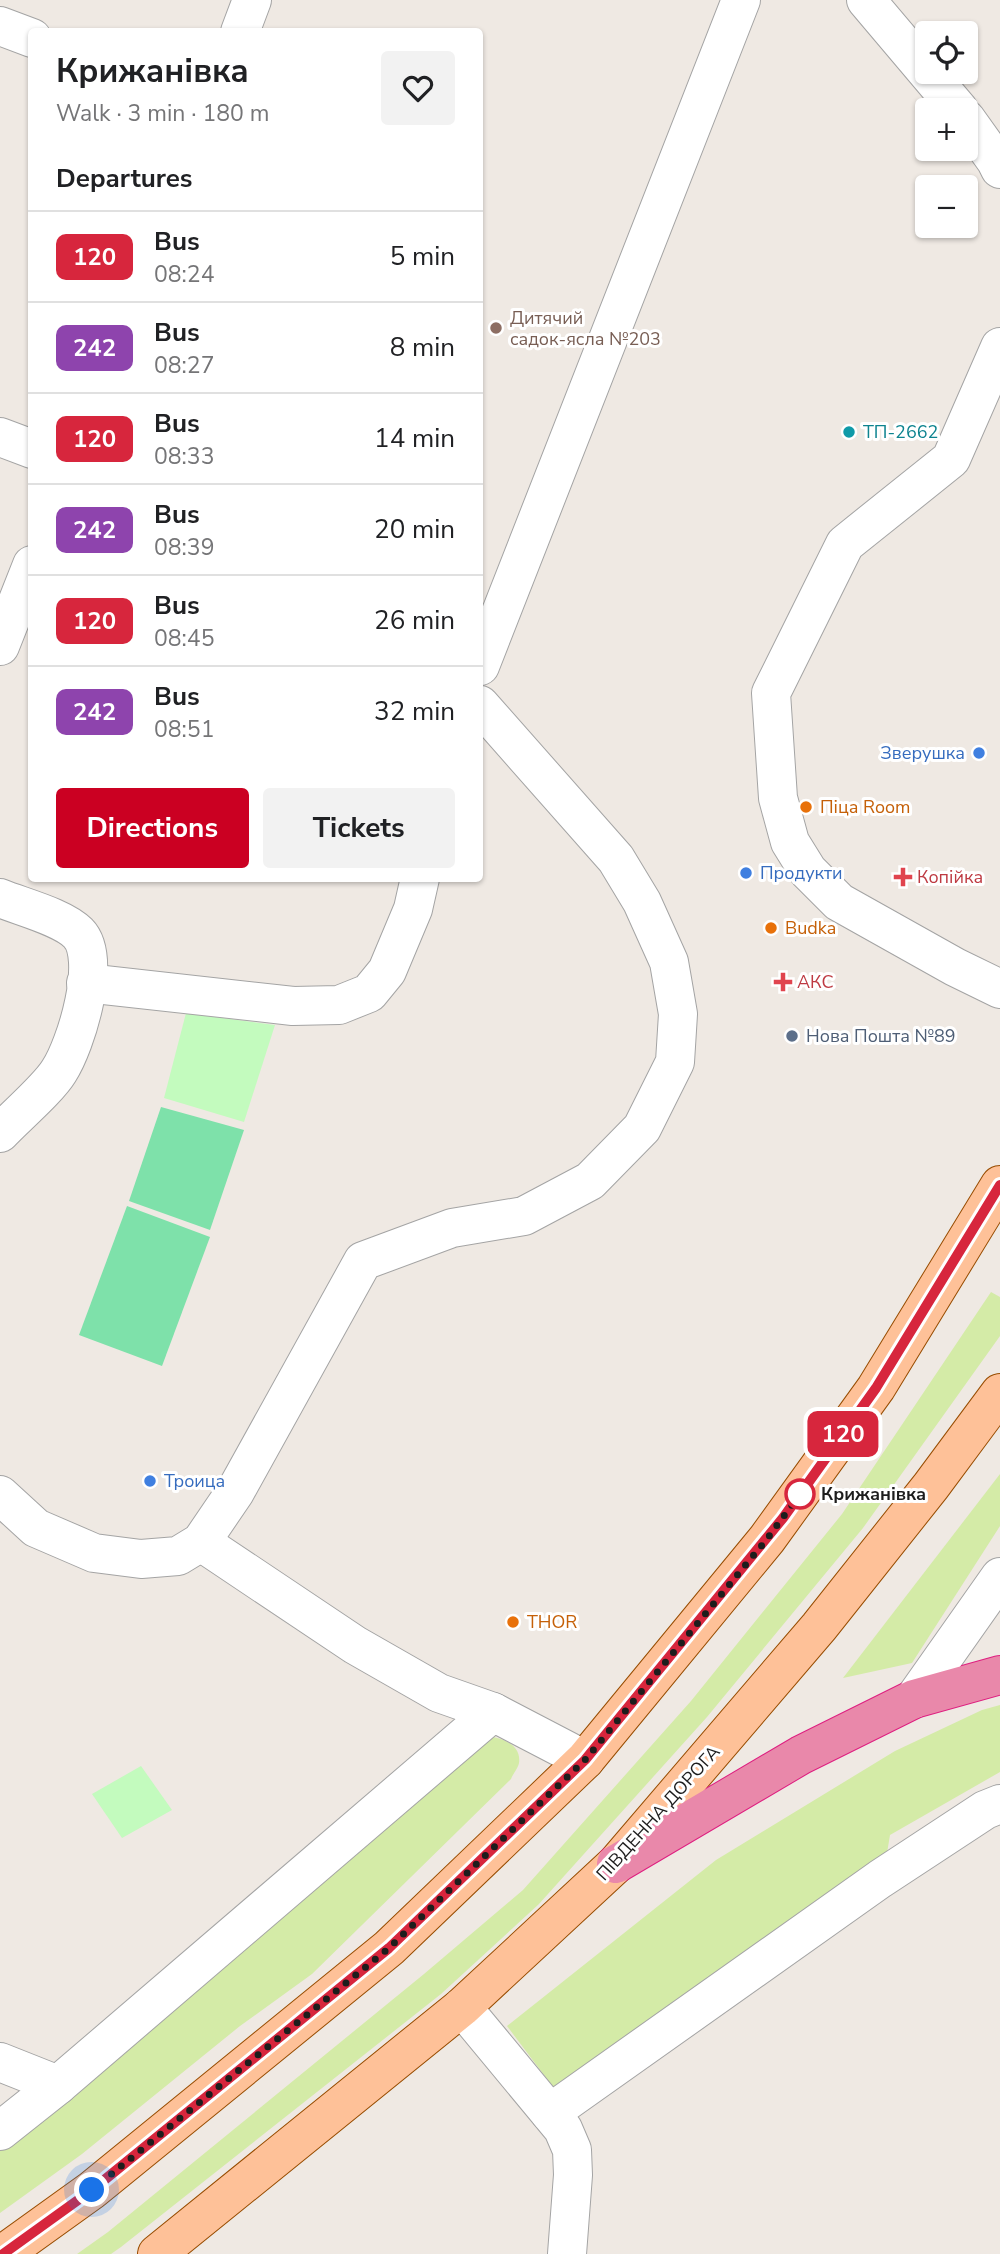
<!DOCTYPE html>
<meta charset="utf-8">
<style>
body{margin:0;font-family:"Nunito Sans",sans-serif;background:#f2f2f2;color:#202124;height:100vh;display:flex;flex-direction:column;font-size:26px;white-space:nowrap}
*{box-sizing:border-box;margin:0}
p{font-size:23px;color:#757577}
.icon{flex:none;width:38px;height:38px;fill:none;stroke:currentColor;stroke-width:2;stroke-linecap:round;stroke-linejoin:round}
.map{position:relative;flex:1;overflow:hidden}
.panel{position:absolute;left:28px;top:28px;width:455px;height:854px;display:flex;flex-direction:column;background:#fff;border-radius:7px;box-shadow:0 2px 5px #0004}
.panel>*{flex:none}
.badge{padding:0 14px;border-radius:10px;font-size:24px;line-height:46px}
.controls{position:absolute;left:915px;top:21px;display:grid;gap:14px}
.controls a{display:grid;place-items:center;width:63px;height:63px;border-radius:7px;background:#fff;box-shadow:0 2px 5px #0004;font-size:35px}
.you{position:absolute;width:35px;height:35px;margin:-18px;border:5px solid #fff;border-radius:50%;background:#1a73e8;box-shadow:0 0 0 10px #1a73e833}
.map>.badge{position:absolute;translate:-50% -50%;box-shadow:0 0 0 4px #fff}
h2{padding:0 28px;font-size:26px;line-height:63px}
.round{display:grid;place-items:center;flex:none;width:74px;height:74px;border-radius:7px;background:#f2f2f2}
.overview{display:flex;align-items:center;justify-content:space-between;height:119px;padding:0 28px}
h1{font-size:33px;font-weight:700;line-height:52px}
.button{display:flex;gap:14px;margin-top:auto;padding:14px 28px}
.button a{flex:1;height:80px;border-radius:7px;background:#cb0022;color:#fff;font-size:28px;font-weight:700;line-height:80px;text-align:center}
.button a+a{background:#f2f2f2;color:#202124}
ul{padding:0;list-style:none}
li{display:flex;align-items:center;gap:21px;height:91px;padding:0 28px;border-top:2px solid #e0e0e0}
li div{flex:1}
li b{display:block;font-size:26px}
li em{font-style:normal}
li .badge{min-width:77px;font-weight:700;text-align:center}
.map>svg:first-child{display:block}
.grass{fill:#d4eba7}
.park{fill:#c3fbbe}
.pitch{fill:#7ee1aa}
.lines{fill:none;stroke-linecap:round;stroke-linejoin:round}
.minor-casing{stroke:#a4a4a4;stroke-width:40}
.major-casing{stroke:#974c00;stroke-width:40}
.highway-casing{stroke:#de1f80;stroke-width:40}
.minor{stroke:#fff;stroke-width:38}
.major{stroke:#fec198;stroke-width:38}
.highway{stroke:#e988aa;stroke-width:38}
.line-casing{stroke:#fff;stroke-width:16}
.line{stroke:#d7263d;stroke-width:10}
.walk{stroke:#1d1d1d;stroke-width:7;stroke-dasharray:0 12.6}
.education-dot{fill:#8d6e63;stroke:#fff;stroke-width:2.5}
.culture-dot{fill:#0f9aa8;stroke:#fff;stroke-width:2.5}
.shop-dot{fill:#3f7fe0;stroke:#fff;stroke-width:2.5}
.food-dot{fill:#e8710a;stroke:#fff;stroke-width:2.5}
.health-dot{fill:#e0444e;stroke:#fff;stroke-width:2.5}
.service-dot{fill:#5c6f8a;stroke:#fff;stroke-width:2.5}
.stop-dot{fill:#fff;stroke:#d7263d;stroke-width:3.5}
.labels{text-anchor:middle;stroke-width:6;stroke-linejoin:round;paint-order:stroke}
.education-label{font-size:18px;fill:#785e54;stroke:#fff;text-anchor:start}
.culture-label{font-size:18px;fill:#0d838f;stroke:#fff;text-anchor:start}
.shop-label{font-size:18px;fill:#366cbe;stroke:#fff;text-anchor:start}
.food-label{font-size:18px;fill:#c56008;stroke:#fff;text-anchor:start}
.health-label{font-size:18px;fill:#be3a42;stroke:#fff;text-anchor:start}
.service-label{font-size:18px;fill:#4e5e75;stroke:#fff;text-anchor:start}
.stop-label{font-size:18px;font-weight:bold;fill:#1d1d1d;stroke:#fff;text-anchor:start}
.street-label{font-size:18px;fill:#1d1d1d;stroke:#fff}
</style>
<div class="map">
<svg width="1000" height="2254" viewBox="0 0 1000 2254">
<rect width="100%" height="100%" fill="#efe9e3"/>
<g class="grass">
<path d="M991,1292L1000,1297V1336L863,1528L707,1717L539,1904L441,1994L121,2247L111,2254H77L108,2232L424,1974L523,1890L691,1701L842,1514Z"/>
<path d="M1000,1474V1526L912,1663L843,1678Z"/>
<path d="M1000,1705V1772L890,1835L887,1853L553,2087L507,2026L716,1860L895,1751L982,1710Z"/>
<path d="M482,1735C497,1737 522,1742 519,1763C518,1768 513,1774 511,1779L312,1974L240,2026L82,2154L0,2213V2145Z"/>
</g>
<g class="park">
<path d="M186,1013L275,1025L244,1122L164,1098Z"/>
<path d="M141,1766L172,1810L122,1838L92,1794Z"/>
</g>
<g class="pitch">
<path d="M161,1107L244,1130L210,1230L129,1201Z"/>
<path d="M127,1206L210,1237L162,1366L79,1335Z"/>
</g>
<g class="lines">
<defs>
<g id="minor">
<path d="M866,0L959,110"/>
<path d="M0,26L32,38"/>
<path d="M240,32L252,0"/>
<path d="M966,119L996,161L1000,169"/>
<path d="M1000,347L951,459L845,544L771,693L778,798L790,842L808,871L839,902L955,967L1000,989"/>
<path d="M0,437L32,449"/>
<path d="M0,646L32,565"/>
<path d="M480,666L741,0"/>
<path d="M0,898C22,907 62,917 78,933C103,958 76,1045 59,1071C48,1089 16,1116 0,1133"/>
<path d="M86,983L293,1006L339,1005L369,993L387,971L413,909L420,878"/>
<path d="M0,1495L36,1528L94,1553L141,1559L178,1556L201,1542L235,1492L363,1261L452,1228L524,1216L590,1181L642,1128L675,1062L678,1014L669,962L642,902L616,859L480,705"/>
<path d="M201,1542L355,1645L439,1693L493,1712"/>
<path d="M914,1699L1000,1577"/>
<path d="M462,2007L563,2129L572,2150L573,2175L567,2254"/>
<path d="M0,2062L58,2085"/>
<path d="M550,2113L880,1879L985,1810L1000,1804"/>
<path d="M0,2131L58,2085L493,1712L585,1760"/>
</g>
<g id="major">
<path d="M3,2254L92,2190L389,1948L585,1760L767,1539L876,1388L1000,1185"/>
<path d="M157,2254L462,2007L616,1864L819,1627L931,1486L1000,1393"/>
</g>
<path id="highway" d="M616,1864L801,1755L914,1699L1000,1675"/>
</defs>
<use href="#minor" class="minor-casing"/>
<use href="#major" class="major-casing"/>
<use href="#highway" class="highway-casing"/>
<use href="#minor" class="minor"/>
<use href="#major" class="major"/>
<use href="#highway" class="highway"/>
</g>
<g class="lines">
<defs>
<path id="line" d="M3,2254L92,2190L389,1948L585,1760L783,1518L876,1388L1000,1185"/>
</defs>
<use href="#line" class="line-casing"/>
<use href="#line" class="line"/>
<path class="walk" d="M92,2190L389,1948L585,1760L767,1539L800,1494"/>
</g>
<circle class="education-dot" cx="496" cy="328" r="7"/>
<circle class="culture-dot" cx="849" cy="432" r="7"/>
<g class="shop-dot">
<circle cx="979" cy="753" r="7"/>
<circle cx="746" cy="873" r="7"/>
<circle cx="150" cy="1481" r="7"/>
</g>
<g class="food-dot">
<circle cx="806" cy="807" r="7"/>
<circle cx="771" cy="928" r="7"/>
<circle cx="513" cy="1622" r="7"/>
</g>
<g class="health-dot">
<path d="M899.5 866.5h7v7h7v7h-7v7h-7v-7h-7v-7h7z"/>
<path d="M779.5 971.5h7v7h7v7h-7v7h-7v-7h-7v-7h7z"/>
</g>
<circle class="service-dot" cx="792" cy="1036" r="7"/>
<circle class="stop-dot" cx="800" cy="1494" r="14"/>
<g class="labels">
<g class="education-label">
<text x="510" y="324">Дитячий<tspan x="510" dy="21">садок-ясла №203</tspan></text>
</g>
<g class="culture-label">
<text x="863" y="438">ТП-2662</text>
</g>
<g class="shop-label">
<text x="965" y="759" text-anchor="end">Зверушка</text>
<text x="760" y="879">Продукти</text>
<text x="164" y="1487">Троица</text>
</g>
<g class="food-label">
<text x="820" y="813">Піца Room</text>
<text x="785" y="934">Budka</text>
<text x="527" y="1628">THOR</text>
</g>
<g class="health-label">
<text x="917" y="883">Копійка</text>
<text x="797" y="988">АКС</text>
</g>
<g class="service-label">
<text x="806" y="1042">Нова Пошта №89</text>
</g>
<g class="stop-label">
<text x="821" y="1500">Крижанівка</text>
</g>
<g class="street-label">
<text transform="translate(658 1813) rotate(-48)" y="6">ПІВДЕННА ДОРОГА</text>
</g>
</g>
</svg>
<div class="controls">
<a><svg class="icon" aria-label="locate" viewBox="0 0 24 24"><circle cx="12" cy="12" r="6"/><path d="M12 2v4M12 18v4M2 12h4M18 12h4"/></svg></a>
<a>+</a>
<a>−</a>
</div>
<div class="you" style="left:92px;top:2190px"></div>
<b class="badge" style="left:843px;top:1434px;background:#d7263d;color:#fff">120</b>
<section class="panel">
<div class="overview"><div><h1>Крижанівка</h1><p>Walk · 3 min · 180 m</p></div><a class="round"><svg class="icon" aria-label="heart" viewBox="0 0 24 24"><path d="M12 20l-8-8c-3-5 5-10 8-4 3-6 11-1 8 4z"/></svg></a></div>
<h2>Departures</h2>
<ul>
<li><span class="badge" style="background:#d7263d;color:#fff">120</span><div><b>Bus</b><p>08:24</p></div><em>5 min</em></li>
<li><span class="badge" style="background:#8e44ad;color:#fff">242</span><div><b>Bus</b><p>08:27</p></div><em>8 min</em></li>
<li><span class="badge" style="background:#d7263d;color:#fff">120</span><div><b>Bus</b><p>08:33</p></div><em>14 min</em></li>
<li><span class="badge" style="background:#8e44ad;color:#fff">242</span><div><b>Bus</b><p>08:39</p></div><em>20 min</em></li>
<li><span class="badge" style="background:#d7263d;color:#fff">120</span><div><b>Bus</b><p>08:45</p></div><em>26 min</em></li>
<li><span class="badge" style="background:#8e44ad;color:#fff">242</span><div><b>Bus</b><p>08:51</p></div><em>32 min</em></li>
</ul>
<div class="button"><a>Directions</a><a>Tickets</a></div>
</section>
</div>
